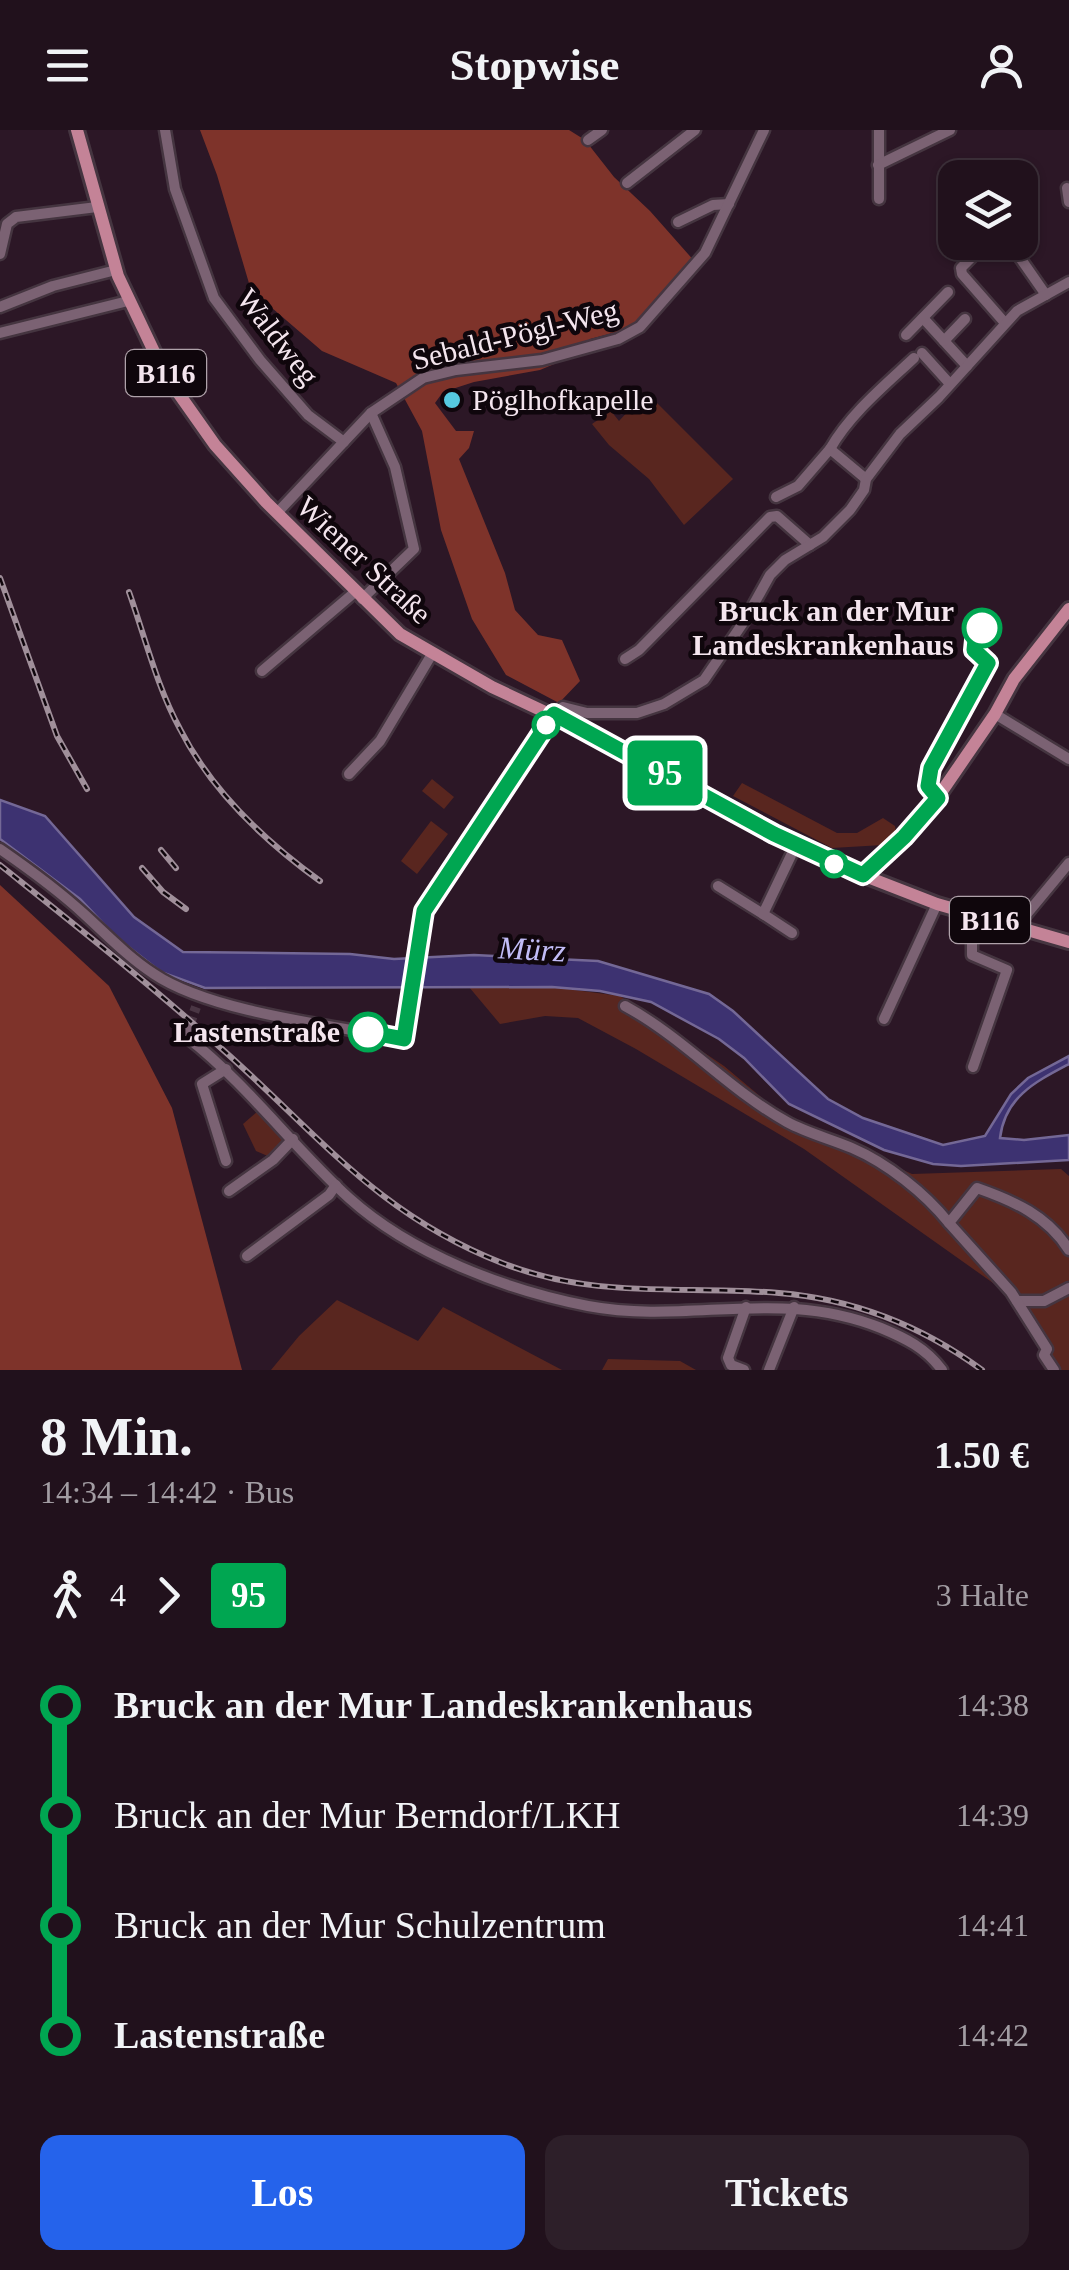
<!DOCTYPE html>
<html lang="de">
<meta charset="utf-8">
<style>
body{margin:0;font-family:"Times New Roman",serif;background:#2d1f29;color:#f1f3f6;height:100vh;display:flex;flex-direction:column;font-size:38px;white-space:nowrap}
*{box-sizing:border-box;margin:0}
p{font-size:32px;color:#a29da3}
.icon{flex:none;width:55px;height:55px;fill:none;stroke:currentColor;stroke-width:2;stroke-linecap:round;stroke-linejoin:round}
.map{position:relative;height:1240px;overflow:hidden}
.drawer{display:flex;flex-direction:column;background:#21111c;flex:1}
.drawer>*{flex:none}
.badge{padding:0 20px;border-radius:8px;font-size:35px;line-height:65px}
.controls{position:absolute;left:938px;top:30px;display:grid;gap:20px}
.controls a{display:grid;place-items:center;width:100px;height:100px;border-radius:20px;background:#21111c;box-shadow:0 2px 8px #0004,0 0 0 2px #3e313b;font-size:50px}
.map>.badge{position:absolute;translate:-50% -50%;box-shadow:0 0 0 5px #fff}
.legs{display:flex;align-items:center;gap:15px;height:110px;padding:0 40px;font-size:32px}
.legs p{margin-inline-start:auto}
.headline{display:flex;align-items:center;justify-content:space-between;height:170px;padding:0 40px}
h1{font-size:55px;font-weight:800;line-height:75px}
.action{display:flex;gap:20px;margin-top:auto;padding:20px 40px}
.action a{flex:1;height:115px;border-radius:20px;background:#2563eb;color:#fff;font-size:40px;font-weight:800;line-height:115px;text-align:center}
.action a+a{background:#2d1f29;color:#f1f3f6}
ul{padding:0 40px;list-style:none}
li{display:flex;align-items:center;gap:35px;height:110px;font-size:38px}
li i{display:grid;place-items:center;width:15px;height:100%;margin:0 12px;background:currentColor}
li i::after{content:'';width:25px;height:25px;margin:-12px;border:8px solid;border-radius:50%;background:#21111c}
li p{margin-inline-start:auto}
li:first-child i{background:linear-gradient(#0000 50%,currentColor 0)}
li:last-child i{background:linear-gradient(currentColor 50%,#0000 0)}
header{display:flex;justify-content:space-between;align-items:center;height:130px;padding:0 40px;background:#21111c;font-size:45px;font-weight:800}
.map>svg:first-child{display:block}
.green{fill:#59261f}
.forest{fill:#7e332a}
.water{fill:#3d3271;stroke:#746896;stroke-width:2.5}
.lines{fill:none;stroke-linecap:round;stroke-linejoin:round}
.minor-tunnel{stroke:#4a3644;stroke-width:10;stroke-dasharray:10 5;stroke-linecap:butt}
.minor-casing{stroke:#453540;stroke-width:15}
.major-casing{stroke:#453540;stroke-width:18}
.minor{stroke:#7b6273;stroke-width:10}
.major{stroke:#c48397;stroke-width:12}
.rail-casing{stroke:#a08f9a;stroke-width:6}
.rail{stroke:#0f060c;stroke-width:2.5;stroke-dasharray:8;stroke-linecap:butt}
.line-1-casing{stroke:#fff;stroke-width:22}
.line-1{stroke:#00a651;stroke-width:15}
.poi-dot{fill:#56c9e0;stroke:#0f060c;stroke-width:4}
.stop-1-dot{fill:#fff;stroke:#00a651;stroke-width:5}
.labels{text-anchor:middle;stroke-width:9;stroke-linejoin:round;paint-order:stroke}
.shield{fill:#0f060c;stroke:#afa2aa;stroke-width:2.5}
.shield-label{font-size:28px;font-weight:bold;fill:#f4e5ee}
.street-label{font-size:30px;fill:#f4e5ee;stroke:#0f060c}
.poi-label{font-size:30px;fill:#f4e5ee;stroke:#0f060c;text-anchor:start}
.stop-label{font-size:30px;font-weight:bold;fill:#f4e5ee;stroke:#0f060c;text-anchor:end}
.water-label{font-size:32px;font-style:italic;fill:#c1bcf6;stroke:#0f060c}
</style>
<header><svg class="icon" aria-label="menu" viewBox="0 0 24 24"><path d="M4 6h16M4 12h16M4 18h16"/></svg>Stopwise<svg class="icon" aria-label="person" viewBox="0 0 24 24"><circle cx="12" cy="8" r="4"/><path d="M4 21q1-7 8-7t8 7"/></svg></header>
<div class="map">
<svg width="1069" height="1240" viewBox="0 0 1069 1240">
<rect width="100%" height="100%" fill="#2c1726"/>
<g class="green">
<path d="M646,262L733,349L684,395L649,349L609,315L592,294L611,281L619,291Z"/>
<path d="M432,649L454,667L444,679L422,661Z"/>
<path d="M742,653L837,703H857L883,688L895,696L896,702L883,715L832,718L733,666Z"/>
<path d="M431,691L448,704L417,744L401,731Z"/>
<path d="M469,857H552L620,866L724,936L780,983L912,1044L1061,1039L1069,1046V1240H1054L1047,1219L1017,1170L804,1019L636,919L578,888L545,886L500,894Z"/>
<path d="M258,981L286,1011L270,1027L256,1021L243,994Z"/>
<path d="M337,1170L418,1211L443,1177L562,1240H271L299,1206Z"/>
<path d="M608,1229L680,1231L696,1240H602Z"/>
</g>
<g class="forest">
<path d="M200,0H569L585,10L614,47L650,81L696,133L652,181L632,198L590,209L566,229L540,240L474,252L443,262L435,273L456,301H474L469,318L459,329L505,443L515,480L538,505L562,510L580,551L559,573L506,545L472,489L441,400L422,301L396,253L322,221L251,160L217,45Z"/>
<path d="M0,755L109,856L172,978L242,1240H0Z"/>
</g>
<path class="water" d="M0,670L45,686L134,787L183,822L350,824L394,829L474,825L598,831L709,864L733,881L828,969L863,988L943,1015L985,1006L1011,964L1028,948L1069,926V934C1035,952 1005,967 1000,1008L1024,1010L1069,1005V1030L961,1036L933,1034L884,1020L789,974L744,928L719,909L651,872L600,861L552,857L205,858L161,842L117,808L80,769L0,709Z"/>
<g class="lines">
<path class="minor-tunnel" d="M189,896L196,877"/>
<defs>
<g id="minor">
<path d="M165,0L175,59L214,168L260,230L308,285L344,312"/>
<path d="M879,0V69"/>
<path d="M588,10L602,0"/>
<path d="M878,35L950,0"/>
<path d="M627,53L695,0"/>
<path d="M1067,58L1069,72"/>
<path d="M678,92L713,75L729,74"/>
<path d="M1009,112L1046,165"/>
<path d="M0,124L7,94L16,87L97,77"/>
<path d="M974,125L961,138L962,144L1005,193"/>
<path d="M0,177L53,156L116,140"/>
<path d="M923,188L967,236"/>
<path d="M0,203L128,171"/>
<path d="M906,205L948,162"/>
<path d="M944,211L965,189"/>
<path d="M922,223L950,254"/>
<path d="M830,319C850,284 884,256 914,228"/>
<path d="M776,367L798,356L830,319L866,349"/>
<path d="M277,383L371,283L423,248L456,240L542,230L618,209L640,197L705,123L764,0"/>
<path d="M362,469L414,419L395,337L371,283"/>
<path d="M625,529L639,520L770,387L777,386L810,415"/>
<path d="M262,541L355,462"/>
<path d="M995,584L1069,629"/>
<path d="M349,644L380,611L432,524"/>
<path d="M0,719C29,739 58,760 84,784C107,805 128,827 154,844C210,882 335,896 404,909L424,781L554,584L563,577L587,583H637L664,574L704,550L745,490L770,445L785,430L823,407L850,380L864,360L866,349L900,304L939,267L1017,181L1069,152"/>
<path d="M718,756L763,784"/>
<path d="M1016,797L1069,733"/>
<path d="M792,803L763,784L796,715"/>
<path d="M625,876C684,908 729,960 787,992C807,1003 831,1009 852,1018C887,1033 925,1063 949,1093"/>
<path d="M884,889L937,774"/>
<path d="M189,896L188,908C248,955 293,1017 349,1068C411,1124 506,1160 588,1176C689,1195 779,1157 881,1198C905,1208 926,1218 942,1240"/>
<path d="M973,937L1007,840L972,825V813L980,787"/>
<path d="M226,1031L202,954L226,939"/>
<path d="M229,1061L273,1030L293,1009"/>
<path d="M247,1126L329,1065L336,1055"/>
<path d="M1017,1171H1044L1069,1158"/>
<path d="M744,1240L731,1235L728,1228L746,1177"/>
<path d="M769,1240L794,1177"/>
<path d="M1054,1240L1044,1225L1047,1219L1011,1162L949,1093L977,1058C1014,1071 1048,1086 1069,1120"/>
</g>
<g id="major">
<path d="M77,0L118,146L158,230L179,264L215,315L266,372L400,504L492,557L596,606L834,734L937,774L1069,812"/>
<path d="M863,745L904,707L938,667L995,584L1014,549L1069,479"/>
</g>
</defs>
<use href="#minor" class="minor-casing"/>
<use href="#major" class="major-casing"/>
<use href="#minor" class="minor"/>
<use href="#major" class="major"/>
<defs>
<g id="rail">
<path d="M0,448L57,606L87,659"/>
<path d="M129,462C145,507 157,557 180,599C211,660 266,712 320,751"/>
<path d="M161,720L176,738"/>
<path d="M0,735C75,795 151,855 222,919C318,1004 377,1084 502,1133C596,1170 683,1155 779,1163C853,1169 922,1196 982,1240"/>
<path d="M142,738L163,762L186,779"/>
</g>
</defs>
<use href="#rail" class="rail-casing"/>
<use href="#rail" class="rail"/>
</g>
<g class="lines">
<defs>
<path id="line-1" d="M368,902L404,909L424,781L554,584L774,704L863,745L904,707L938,668L928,656L931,638L988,533L974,520L975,510L982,498"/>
</defs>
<use href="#line-1" class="line-1-casing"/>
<use href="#line-1" class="line-1"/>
</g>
<circle class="poi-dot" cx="452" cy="270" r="10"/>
<g class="stop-1-dot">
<circle cx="982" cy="498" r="18"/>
<circle cx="546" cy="595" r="12"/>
<circle cx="834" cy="734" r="12"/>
<circle cx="368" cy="902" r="18"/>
</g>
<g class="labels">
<g class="shield">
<rect x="126" y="220" width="80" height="46" rx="8"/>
<rect x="950" y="767" width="80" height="46" rx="8"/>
</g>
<g class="shield-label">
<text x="166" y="253">B116</text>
<text x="990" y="800">B116</text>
</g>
<g class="street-label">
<text transform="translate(515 205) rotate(-14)" y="10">Sebald-Pögl-Weg</text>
<text transform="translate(278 207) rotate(52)" y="10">Waldweg</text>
<text transform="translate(364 430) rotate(43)" y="10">Wiener Straße</text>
</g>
<g class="poi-label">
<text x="472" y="280">Pöglhofkapelle</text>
</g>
<g class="stop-label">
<text x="954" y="491">Bruck an der Mur<tspan x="954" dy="34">Landeskrankenhaus</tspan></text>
<text x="340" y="912">Lastenstraße</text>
</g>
<g class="water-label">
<text transform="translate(532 819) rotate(3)" y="11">Mürz</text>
</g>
</g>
</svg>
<div class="controls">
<a><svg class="icon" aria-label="layers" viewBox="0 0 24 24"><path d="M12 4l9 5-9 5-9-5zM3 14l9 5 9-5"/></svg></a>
</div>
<b class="badge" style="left:665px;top:643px;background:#00a651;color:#fff">95</b>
</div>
<section class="drawer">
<div class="headline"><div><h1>8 Min.</h1><p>14:34 – 14:42 · Bus</p></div><b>1.50 €</b></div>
<div class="legs"><svg class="icon" aria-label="walk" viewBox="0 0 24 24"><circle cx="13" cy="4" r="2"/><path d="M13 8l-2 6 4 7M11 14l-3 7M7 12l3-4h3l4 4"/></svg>4<svg class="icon" aria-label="forward" viewBox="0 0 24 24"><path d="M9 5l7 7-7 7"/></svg><b class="badge" style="background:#00a651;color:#fff">95</b><p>3 Halte</p></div>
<ul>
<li><i style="color:#00a651"></i><b>Bruck an der Mur Landeskrankenhaus</b><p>14:38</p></li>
<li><i style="color:#00a651"></i><span>Bruck an der Mur Berndorf/LKH</span><p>14:39</p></li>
<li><i style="color:#00a651"></i><span>Bruck an der Mur Schulzentrum</span><p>14:41</p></li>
<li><i style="color:#00a651"></i><b>Lastenstraße</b><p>14:42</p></li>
</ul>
<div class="action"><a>Los</a><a>Tickets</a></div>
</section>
